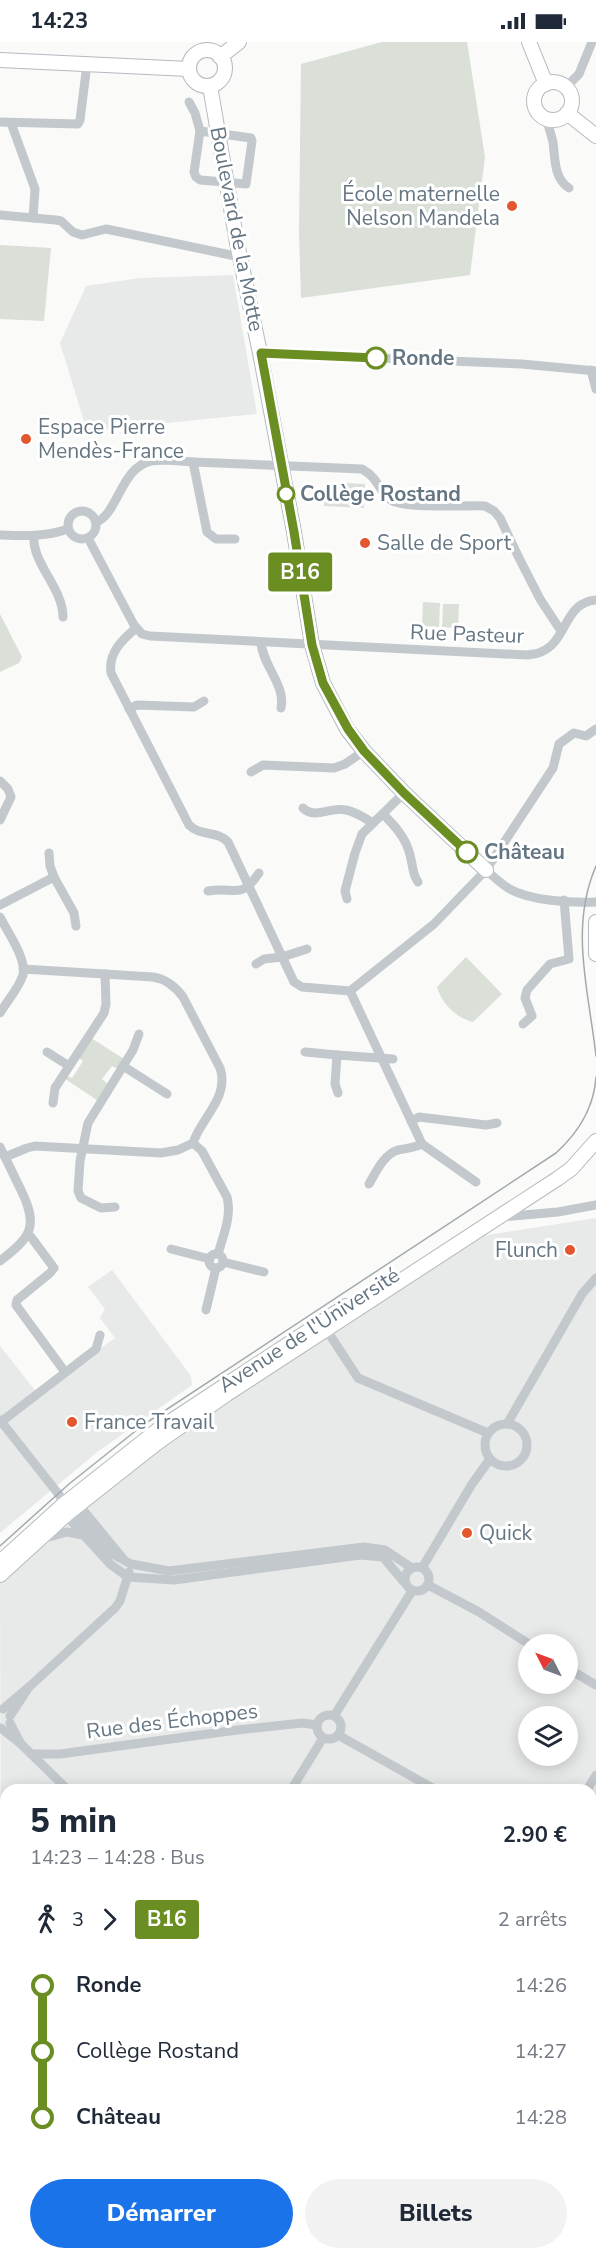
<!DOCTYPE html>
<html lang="fr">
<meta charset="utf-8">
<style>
body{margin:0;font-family:"Nunito Sans",sans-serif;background:#f2f2f3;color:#1f2937;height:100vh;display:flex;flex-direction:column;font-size:22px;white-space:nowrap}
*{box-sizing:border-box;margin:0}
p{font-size:20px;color:#747a83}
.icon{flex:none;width:33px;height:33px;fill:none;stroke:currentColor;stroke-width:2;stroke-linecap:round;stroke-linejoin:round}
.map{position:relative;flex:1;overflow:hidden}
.panel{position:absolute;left:0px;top:1742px;width:597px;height:476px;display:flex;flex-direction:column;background:#fff;border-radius:18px 18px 0 0;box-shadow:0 3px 15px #0003}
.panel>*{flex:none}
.badge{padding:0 12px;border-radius:4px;font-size:21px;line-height:39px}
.needle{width:39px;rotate:312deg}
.tools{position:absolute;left:518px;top:1592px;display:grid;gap:12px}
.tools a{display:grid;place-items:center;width:60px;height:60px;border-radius:50%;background:#fff;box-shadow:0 3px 15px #0003;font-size:30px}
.map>.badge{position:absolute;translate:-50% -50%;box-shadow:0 0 0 3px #fff}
.legs{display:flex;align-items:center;gap:9px;height:66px;padding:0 30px;font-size:20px}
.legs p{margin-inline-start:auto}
.headline{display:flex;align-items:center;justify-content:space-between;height:102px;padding:0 30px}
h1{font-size:33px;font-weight:800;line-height:45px}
.button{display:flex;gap:12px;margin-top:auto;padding:12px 30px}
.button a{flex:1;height:69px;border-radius:36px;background:#1a73e8;color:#fff;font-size:24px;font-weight:800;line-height:69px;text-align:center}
.button a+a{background:#f2f2f3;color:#1f2937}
ul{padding:0 30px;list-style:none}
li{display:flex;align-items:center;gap:21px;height:66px;font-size:22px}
li i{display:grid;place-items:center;width:9px;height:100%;margin:0 8px;background:currentColor}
li i::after{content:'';width:15px;height:15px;margin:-8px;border:4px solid;border-radius:50%;background:#fff}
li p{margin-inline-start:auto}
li:first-child i{background:linear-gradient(#0000 50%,currentColor 0)}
li:last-child i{background:linear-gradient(currentColor 50%,#0000 0)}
.status{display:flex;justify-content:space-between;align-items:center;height:42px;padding:0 30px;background:#fff;direction:ltr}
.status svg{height:16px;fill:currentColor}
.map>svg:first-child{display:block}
.built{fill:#e8e9e9;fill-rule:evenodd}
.green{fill:#dadfd7}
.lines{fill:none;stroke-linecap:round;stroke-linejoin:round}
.secondary-casing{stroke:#b3babf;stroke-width:16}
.street{stroke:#c3c8cc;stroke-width:9}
.secondary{stroke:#fff;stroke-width:14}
.tram{stroke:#a2aab0;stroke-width:1.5}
.line-1-casing{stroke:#fff;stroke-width:14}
.line-1{stroke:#6b8e23;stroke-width:9}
.poi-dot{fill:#e4572e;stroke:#fff;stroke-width:2}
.stop-1-dot{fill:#fff;stroke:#6b8e23;stroke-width:3}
.labels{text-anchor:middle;stroke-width:6;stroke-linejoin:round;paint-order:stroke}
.poi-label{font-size:21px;fill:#657683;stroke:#fff;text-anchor:start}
.street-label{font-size:21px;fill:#657683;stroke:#fff}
.stop-label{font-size:21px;font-weight:bold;fill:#657683;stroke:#fff;text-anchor:start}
</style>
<div class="status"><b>14:23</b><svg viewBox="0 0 49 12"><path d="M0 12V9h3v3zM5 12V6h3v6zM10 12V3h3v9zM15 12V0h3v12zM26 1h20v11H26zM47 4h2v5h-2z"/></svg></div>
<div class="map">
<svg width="596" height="2216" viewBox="0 0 596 2216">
<rect width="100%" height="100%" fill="#fafaf8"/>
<g class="built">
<path d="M233,233L257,372L87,389L60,301L86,244L140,236Z"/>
<path d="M596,1176V2032L591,2031V1748H6V1903L1,1900L0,1537L80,1466L254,1336L474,1195ZM528,1602H567V1641H528ZM528,1674H567V1713H528Z"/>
<path d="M112,1228L191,1334L192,1343L96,1411L0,1491V1304L37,1351L115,1296L100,1276L105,1267L88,1245Z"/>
<path d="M0,1916L6,1920V2068L0,2067Z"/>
</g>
<g class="green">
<path d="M382,0H467L485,115L470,233L301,256L299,190L301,22Z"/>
<path d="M0,203L51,206L44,279L0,277Z"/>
<path d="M326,440L365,442L364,466L324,464Z"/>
<path d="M423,560L440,561L439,585L422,584Z"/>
<path d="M443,562H459L458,586L442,585Z"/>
<path d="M0,572L22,615L19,621L0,630Z"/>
<path d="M466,915L502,952L473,980C456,976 442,962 437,945Z"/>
<path d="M91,996L124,1017L118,1027L112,1024L102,1037L108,1042L97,1058L65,1037L67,1034L72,1036L83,1019L79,1016Z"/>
<path d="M0,2067L6,2068V2211H57L54,2216H0Z"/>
<path d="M596,2138V2216H384L392,2211H591V2140Z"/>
</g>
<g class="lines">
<defs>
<g id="secondary">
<path d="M529,0L546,42"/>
<circle cx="207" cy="26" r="18"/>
<path d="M220,15L239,0"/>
<path d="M0,18L189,27"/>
<circle cx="553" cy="59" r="19"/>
<path d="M210,44L237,201L260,311L294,490L312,603L323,641L347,687L364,709L404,751L486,828"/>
<path d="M567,71L596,94"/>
<path d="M596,880V912"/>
<path d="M0,1520L63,1463L159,1387L346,1264"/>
<path d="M0,1533L67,1472L157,1401L227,1352L557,1137L571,1127L596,1099"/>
<path d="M0,1909L6,1914"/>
<path d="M591,2047L596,2048"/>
</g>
</defs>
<use href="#secondary" class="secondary-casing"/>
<g class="street">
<path d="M566,45L579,32L592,0"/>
<path d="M189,60L195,71L200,89"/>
<path d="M547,76C548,84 551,92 553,100C555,116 554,137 569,146"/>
<path d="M0,80L78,82L80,78L87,22"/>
<path d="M11,81L35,147L33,176"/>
<path d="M200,89L251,96L252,99L246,142L200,138L196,135L194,130Z"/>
<path d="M0,173L56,178L61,179L73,190L82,193L106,187L240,215"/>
<path d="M260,311L522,322L596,329"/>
<path d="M591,328L596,347"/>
<path d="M193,420L362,427C380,437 379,451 391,458C406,467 465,463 485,464L494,469L500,476L518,514L540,557L561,589"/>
<circle cx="82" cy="483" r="14"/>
<path d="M96,480C117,474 121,425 151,419C164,417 180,419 193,420L207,490L216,497H235"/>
<path d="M0,493C24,494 45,495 68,487"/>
<path d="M34,495C32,521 63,546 63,575"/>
<path d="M88,496L134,583L142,592L150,594L527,613C532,612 537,612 541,610C567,600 564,560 596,558"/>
<path d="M136,586C122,598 108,611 111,631L189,783C201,795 217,788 228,800L294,940L302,945L350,949L422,1102L476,1140"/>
<path d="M261,600C262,623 286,643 281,666"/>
<path d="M129,667L137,663L194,665L204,659"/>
<path d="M251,730L263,723L334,726L345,722L364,709"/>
<path d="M0,739L8,747L11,755L0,778"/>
<path d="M303,766C315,778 331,764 346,768C356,770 365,776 373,781"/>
<path d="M383,772C395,784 406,796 410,813C413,823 412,832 418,840"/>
<path d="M49,811L50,824L54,835"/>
<path d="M486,828C493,834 500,841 508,846C530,859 571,861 596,860"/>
<path d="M208,849C235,844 240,859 259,831"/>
<path d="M347,857L345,849L355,811L362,792L404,751"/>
<path d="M0,863L54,835L74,871L76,884"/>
<path d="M0,875C7,889 27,917 23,933C19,946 7,959 0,971"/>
<path d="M256,922L264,917L282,915L307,907"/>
<path d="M350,949L434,882L486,828L553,726L559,702L574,691L586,694L596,687"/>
<path d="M523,982L532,974L525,956L527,948L550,922L569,917L564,858"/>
<path d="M47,1010L69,1024"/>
<path d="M305,1010L337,1013"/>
<path d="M123,1024L167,1052"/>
<path d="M338,1051L335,1042L337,1013L393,1017"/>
<path d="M53,1061L55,1046L104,971L106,962L105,932"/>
<path d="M411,1079L419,1075L486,1083L497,1081"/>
<path d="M193,1101L202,1109L227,1155C232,1174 223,1194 218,1212"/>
<path d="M0,1105C7,1119 14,1134 21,1148C39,1185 31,1195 0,1219"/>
<path d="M5,1115L27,1106L35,1104L161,1111L178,1108L193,1101C201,1076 230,1055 220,1026L183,955C175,944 166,937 153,935L23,927"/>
<path d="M369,1142C376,1130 384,1112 398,1108C407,1106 414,1106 422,1102"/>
<path d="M115,1165L101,1166L81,1156L78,1149L80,1119L88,1081L133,1008L139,992"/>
<path d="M501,1175L558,1170L596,1163"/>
<path d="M27,1193L31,1195L54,1226L50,1231L17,1258L16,1263L65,1330"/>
<path d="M171,1207L210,1217"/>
<circle cx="216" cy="1219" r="7"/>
<path d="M223,1220L264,1230"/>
<path d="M206,1268L216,1226"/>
<path d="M324,1284L358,1336L488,1391"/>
<path d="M0,1378L60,1454L71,1479L110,1522L128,1535L174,1538L360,1513L383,1515L404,1540"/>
<path d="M1,1380L96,1307L100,1293"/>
<path d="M507,1382L582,1252L596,1236"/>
<circle cx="506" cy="1403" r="21"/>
<path d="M75,1461L79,1463L125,1519L131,1522L169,1529L364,1505L385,1508L412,1526"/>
<path d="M68,1465L73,1467L108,1510L122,1517"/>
<path d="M42,1497L67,1490L83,1493"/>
<circle cx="417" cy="1537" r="12"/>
<path d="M422,1526L472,1442L490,1417"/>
<path d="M428,1543L479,1570L529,1602"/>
<path d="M567,1626L596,1643"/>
<path d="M29,1645L115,1566L120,1559L129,1530"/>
<path d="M3,1667L29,1645L10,1674"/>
<circle cx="329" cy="1685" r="12"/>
<path d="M334,1674L412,1549"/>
<path d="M1,1686L21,1702L10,1681"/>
<path d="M338,1693L436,1748"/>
<path d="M21,1702L68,1748"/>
<path d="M32,1712H60L237,1688L302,1681L317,1683"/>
<path d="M291,1748L323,1696"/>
<path d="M587,1748L596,1733"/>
<path d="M0,2009L6,2010"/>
<path d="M0,2061L6,2062"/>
<path d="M591,2134L596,2131"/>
<path d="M0,2181L6,2187"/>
<path d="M30,2211L35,2216"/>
<path d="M255,2216L264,2211"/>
</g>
<use href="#secondary" class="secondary"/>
<g class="tram">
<path d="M596,824C569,886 589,950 596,1014"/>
<path d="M0,1504L69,1442L143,1383L556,1111C578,1091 594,1065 596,1035"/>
</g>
</g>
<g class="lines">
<defs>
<path id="line-1" d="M376,316L261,311L294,490L312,603L323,641L348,687L364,709L404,751L467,810"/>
</defs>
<use href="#line-1" class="line-1-casing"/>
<use href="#line-1" class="line-1"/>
</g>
<g class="poi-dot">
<circle cx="512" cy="164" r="6"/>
<circle cx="26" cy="397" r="6"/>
<circle cx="365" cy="501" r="6"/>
<circle cx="570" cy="1208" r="6"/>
<circle cx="72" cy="1380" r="6"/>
<circle cx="467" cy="1491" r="6"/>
</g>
<g class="stop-1-dot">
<circle cx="376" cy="316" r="10"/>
<circle cx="286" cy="452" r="8"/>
<circle cx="467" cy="810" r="10"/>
</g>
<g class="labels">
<g class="poi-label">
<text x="500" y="159" text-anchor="end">École maternelle<tspan x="500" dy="24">Nelson Mandela</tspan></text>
<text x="38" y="392">Espace Pierre<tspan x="38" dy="24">Mendès-France</tspan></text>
<text x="377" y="508">Salle de Sport</text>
<text x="558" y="1215" text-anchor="end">Flunch</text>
<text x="84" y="1387">France Travail</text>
<text x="479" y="1498">Quick</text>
</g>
<g class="street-label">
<text transform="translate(237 187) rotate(79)" y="7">Boulevard de la Motte</text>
<text transform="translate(467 592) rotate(2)" y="7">Rue Pasteur</text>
<text transform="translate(309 1288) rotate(-33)" y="7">Avenue de l'Université</text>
<text transform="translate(172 1679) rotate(-7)" y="7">Rue des Échoppes</text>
</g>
<g class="stop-label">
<text x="392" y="323">Ronde</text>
<text x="300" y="459">Collège Rostand</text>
<text x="484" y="817">Château</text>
</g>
</g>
</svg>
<div class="tools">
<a><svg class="needle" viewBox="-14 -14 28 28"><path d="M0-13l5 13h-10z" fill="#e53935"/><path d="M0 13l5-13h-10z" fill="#747a83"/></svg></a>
<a><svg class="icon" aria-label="layers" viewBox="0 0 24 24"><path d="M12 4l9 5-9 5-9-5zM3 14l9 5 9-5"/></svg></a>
</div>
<b class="badge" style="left:300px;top:530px;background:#6b8e23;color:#fff">B16</b>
<section class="panel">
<div class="headline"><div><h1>5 min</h1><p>14:23 – 14:28 · Bus</p></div><b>2.90 €</b></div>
<div class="legs"><svg class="icon" aria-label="walk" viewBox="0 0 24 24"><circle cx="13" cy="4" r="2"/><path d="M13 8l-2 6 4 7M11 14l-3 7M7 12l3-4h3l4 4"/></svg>3<svg class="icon" aria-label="forward" viewBox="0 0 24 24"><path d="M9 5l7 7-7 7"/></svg><b class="badge" style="background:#6b8e23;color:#fff">B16</b><p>2 arrêts</p></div>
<ul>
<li><i style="color:#6b8e23"></i><b>Ronde</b><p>14:26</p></li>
<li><i style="color:#6b8e23"></i><span>Collège Rostand</span><p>14:27</p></li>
<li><i style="color:#6b8e23"></i><b>Château</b><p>14:28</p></li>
</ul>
<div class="button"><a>Démarrer</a><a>Billets</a></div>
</section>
</div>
